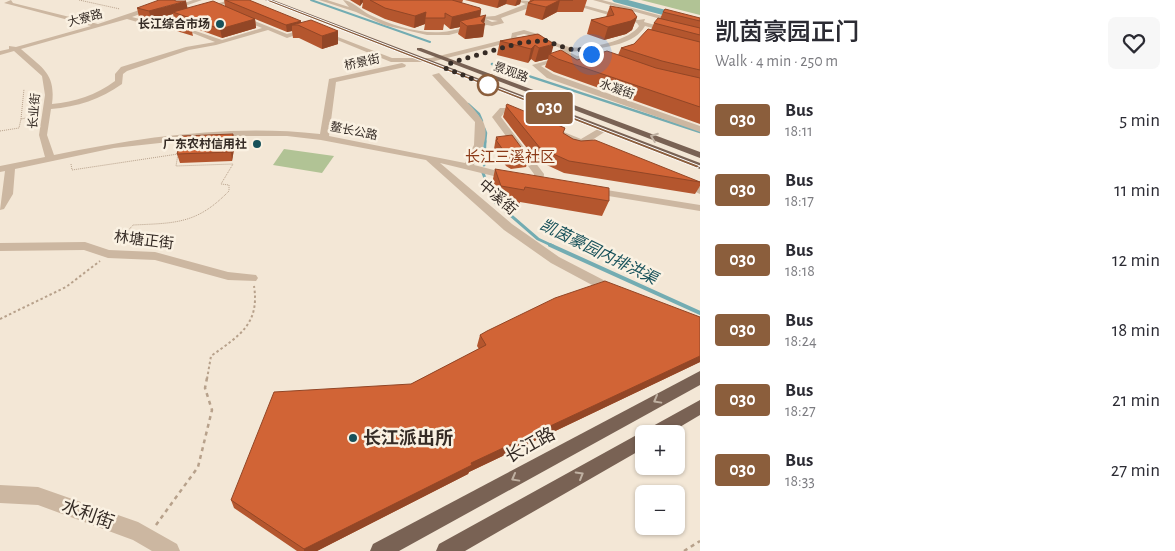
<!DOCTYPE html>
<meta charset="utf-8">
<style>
body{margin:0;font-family:"Alegreya Sans","Noto Sans SC",sans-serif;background:#f7f7f7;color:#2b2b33;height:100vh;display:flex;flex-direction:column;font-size:19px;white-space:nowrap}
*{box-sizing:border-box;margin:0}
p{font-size:16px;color:#7c7c81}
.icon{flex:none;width:28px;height:28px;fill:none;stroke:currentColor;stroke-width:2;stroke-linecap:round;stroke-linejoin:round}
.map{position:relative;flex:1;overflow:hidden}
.sheet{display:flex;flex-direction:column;background:#fff;width:475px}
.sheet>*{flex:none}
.badge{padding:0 10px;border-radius:4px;font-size:18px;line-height:32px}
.controls{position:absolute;left:635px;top:425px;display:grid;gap:10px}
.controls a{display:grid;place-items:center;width:50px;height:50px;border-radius:8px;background:#fff;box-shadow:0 1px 4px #0004;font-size:25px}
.you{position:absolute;width:25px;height:25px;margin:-12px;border:4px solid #fff;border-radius:50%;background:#1a73e8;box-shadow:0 0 0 8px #1a73e833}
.map>.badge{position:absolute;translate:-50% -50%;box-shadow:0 0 0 2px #fff}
.round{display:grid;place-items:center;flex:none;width:52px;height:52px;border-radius:8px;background:#f7f7f7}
.head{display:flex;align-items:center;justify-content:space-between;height:85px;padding:0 15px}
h1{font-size:24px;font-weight:600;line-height:38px}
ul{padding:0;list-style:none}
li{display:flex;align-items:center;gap:15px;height:70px;padding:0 15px}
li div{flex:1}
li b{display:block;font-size:19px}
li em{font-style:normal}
li .badge{min-width:55px;font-weight:700;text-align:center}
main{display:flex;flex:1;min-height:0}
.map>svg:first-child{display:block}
.green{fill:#b1c395}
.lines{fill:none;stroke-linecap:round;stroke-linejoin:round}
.stream-far3{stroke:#73acb2;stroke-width:2}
.stream-far2{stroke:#73acb2;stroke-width:2.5}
.stream-far1{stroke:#73acb2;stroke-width:3}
.stream{stroke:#73acb2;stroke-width:4}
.river{fill:#73acb2;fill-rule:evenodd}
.path-far2{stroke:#b7a18b;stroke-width:1;stroke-dasharray:1 1;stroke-linecap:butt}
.path-far1{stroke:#b7a18b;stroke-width:2;stroke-dasharray:2.5 2.5;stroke-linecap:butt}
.path{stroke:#b7a18b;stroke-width:2.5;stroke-dasharray:4 4;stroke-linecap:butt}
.minor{fill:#ccb7a1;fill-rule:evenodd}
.major{fill:#796254;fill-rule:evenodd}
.wall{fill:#b4562e}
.shaded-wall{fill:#924626}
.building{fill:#d16436;stroke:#924626}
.oneway{stroke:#c0b1a2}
.line{fill:#8b5e3c;stroke:#fff}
.walk{stroke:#352b25;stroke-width:5;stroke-dasharray:0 9}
.poi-dot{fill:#17515a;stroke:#faf1e2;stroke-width:2}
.stop-dot{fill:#fff;stroke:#8b5e3c;stroke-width:2.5}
.labels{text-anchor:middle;stroke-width:5;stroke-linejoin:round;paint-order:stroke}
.far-street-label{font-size:12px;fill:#352b25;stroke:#faf1e2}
.far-poi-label{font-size:12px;font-weight:bold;fill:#352b25;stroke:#faf1e2;text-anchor:end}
.far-quarter-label{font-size:15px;fill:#8b3917;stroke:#faf1e2}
.street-label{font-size:15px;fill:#352b25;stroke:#faf1e2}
.water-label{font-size:16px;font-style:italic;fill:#17515a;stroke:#faf1e2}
.near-poi-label{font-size:18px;font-weight:bold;fill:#352b25;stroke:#faf1e2;text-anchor:start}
.near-street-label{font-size:18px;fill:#352b25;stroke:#faf1e2}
</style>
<main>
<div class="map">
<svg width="700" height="551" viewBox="0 0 700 551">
<rect width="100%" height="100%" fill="#f3e7d6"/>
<g class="green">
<path d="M641,0H700V15Z"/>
<path d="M284,149L334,156L322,173L273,165Z"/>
</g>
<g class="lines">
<path class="stream-far3" d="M311,0L430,42"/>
<g class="stream-far2">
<path d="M492,64L700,132"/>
<path d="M468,104L479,114L482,121"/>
<path d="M484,128L486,133L485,143"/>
</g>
<g class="stream-far1">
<path d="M484,165L485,141"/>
<path d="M483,173L494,201L538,239L553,246"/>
</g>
<path class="stream" d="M550,245L700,313"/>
<path class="river" d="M612,0H628L700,19V25L614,2Z"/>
<g class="path-far2">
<path d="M79,0L120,9"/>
<path d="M21,119L24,89"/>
<path d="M0,131L19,128L21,119L36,116"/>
<path d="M71,164L72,170L178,154L176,166L233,164L221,184L229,185V191C197,224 176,223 133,225L117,243"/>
</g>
<g class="path-far1">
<path d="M0,319L66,287L100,261"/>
<path d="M207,379L211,356C239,336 260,324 254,286"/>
</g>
<g class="path">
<path d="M156,525L198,467L212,410L205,388L207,378"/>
<path d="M684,551L700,541"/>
</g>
<g class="minor">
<path d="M11,0L13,3L98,24L169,0H177L132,17L151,22L230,0H239L151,26L127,19L21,49C42,68 56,73 52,104C75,102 96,95 115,81V74L121,67L186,47L215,42L175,26V24L222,40L262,28L238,18L240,15L287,34L308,28L311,30L287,38L268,30L216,45L189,50L127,71L123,74L122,84C101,99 77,107 51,109L47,135L54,155C141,137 231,124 320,134L329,79L402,63L406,65L405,67L336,82L329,136L465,163L474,145L475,122L432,75L439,73C450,85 474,107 482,120C491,133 481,153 474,165L514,175L515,177L510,180L440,163L512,224L559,257L617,287L618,290L617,293H607L551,263L504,230L426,160L321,140L287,136H224L114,148L15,169L13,194L4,209L0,210L5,171L0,172V166L45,157L39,135L45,95L42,76L14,51L0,55V51L9,49V46L16,47L91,26L4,3Z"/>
<path d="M193,0H202L179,8L176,6Z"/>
<path d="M319,0H327L349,7L343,0C351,0 362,11 370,15C391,25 419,34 442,32C455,31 468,26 481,23L479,21L481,17L495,16L526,4L514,0L546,2L501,18L504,23L492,26L487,25L449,35H427L384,25L356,12ZM486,19L498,21L492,22Z"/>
<path d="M556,0H565L638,20L645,19L644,22L700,37V41L645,26C635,44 607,47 588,50L592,52L594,56C584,62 569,61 562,51L563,49L539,40L537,37L524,34L516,36L521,40V42L515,41L431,62H391L320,33L325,32L392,58H431L511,38L512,33L524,30L541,35L543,38C552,41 561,45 569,47C587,50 629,41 639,26L637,23ZM579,51L587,55L577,56L569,52Z"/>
<path d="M593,0H602L700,26V30Z"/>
<path d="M560,57L565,58L541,66L553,74L700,126V132L547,78L532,65Z"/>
<path d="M500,108H506L524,117L520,120L504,113L501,117L544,174L543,184H535L534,174L492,117Z"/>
<path d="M603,126L607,129L606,131L589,142L599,147L594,150L550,131L554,128L581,139Z"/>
<path d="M682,179L700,187V194L678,184V180Z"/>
<path d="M594,188L700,205V211L590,193L589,191Z"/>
<path d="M85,242L109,250L155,252L228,272L256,275L258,278L256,281L228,280L155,260L108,258L84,250L0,251V243Z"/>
<path d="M0,485L38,487L138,522L177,544L180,551H152L133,540L38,505L0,503Z"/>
</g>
<g class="major">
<path d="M265,0H273L700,163V169Z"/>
<path d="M417,48H421L700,152V158L417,50Z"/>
<path d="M700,371V385L399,551H370L373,544Z"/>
<path d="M700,400V415L668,434H644V448L465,551H436L439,544Z"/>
</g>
</g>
<g class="wall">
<path d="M224,0L301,21V23L338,31V44L322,49L299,38H293L292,31L287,32L255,19L256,28L222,38L175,21L173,14L163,17L191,27L193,36L160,26L158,18L151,20L139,17L137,8H188L225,6Z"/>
<path d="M350,0H463L462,3L481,10L480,17L484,23L483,37L465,39L458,34L460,27L450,29L444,24L443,30H424L425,24L414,28L385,19L362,8L363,2L360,6Z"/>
<path d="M465,0H521L520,4L515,6L506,4L497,8Z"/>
<path d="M530,0H587L583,12H557L542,20L525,15L528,3L529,2Z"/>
<path d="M610,6L637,17L632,30L626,34L604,40L587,34L591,20L606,17Z"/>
<path d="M663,12L700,18V124L554,72L545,67L548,59L535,62L531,59L528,63L497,55L500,41L538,34L551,53L577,60L618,55L621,48L634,44L651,30L654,23L660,19Z"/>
<path d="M506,106L565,128L563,133L573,139L700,182V186L695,194L564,173L536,160L503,117Z"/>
<path d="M496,137L529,158L526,167L511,169L506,166L494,149Z"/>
<path d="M235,143L232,161L180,163L177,154Z"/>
<path d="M495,169L609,201L602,216L520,202L519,205L497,201L492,184Z"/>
<path d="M700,317V362L469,472L468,474L317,551H297L234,508L231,500L411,384L479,349L477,346L480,335Z"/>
</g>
<g class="shaded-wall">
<path d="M360,0H363V2L360,6Z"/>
<path d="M499,0H507L506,4L497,8Z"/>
<path d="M517,0H521L520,4L515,6Z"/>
<path d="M560,0L557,12L542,20L546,7Z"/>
<path d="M186,1L188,10L173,12V14L160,17H158V18L151,20L149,11Z"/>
<path d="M481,10L479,22L460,21V27L450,29L452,17Z"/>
<path d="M426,12L425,24L414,28L415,16Z"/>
<path d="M486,15L484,24H485L483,37L465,39L467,26Z"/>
<path d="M637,17L632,30L626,34L604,40L608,27Z"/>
<path d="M255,19L256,28L222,38L220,29Z"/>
<path d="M301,21V27L298,25H292V31L287,32L286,25Z"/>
<path d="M338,31V44L322,49V36Z"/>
<path d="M554,44L551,55L549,54L548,59L535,62L539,48Z"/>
<path d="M535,45L531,59L528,63L531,49Z"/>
<path d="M233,134L235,143L232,161L231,152Z"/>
<path d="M700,356V362L469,472L468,474L317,551H304V549L471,463Z"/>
</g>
<g class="building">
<path d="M159,0H174L176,1H186L149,11L137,8Z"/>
<path d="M225,0H249L301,21L286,25Z"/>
<path d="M370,0H452L480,8L481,10L452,17L445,13V18H425L426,12L415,16L385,8Z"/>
<path d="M534,0H573H560L546,7L528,3Z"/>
<path d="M213,1L255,19L220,29L173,12Z"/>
<path d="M610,6L632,10L637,17L631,21L608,27L591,20L614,15Z"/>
<path d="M665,9L700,18V21L663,12Z"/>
<path d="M486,15L481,21L485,24L467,26L460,21Z"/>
<path d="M161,16L191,27L158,17Z"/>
<path d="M658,18L700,28V35L654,23Z"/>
<path d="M311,20L338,31L322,36L298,25H292Z"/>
<path d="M648,29L700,42V70L662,61L621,48L634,44Z"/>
<path d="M538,34L554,44L539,48L535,45L531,49L500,41Z"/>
<path d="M561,50L577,60L607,51L656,68L700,78V107L558,59L549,54Z"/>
<path d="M507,104L565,128L563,133L573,139L581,141L595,140L700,182L569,161L540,148L506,106Z"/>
<path d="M233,134L231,152L177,154L182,136Z"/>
<path d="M512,135L529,158L513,160L508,157L496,140L498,139L496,137Z"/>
<path d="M495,169L609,188V201L525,187L524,190L501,186Z"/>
<path d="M605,281L700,317V356L471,463L472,465L304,549L231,500L274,392L411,384L486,345L480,335L487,331L555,298Z"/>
</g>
<defs><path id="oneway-chevron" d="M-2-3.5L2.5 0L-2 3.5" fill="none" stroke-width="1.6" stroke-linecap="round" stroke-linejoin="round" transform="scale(1.25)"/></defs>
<g class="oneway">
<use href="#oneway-chevron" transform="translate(654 137) rotate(-160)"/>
<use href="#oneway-chevron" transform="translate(657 400) rotate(151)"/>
<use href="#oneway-chevron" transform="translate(580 475) rotate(-30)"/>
<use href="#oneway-chevron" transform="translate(515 478) rotate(151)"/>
</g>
<path class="line" d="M267,1V0H270L700,166L697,168Z"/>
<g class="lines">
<path class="walk" d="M488,85L445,68L447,65L453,62L523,42H536L541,39L569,49L585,50L591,54"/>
</g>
<g class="poi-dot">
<circle cx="220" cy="24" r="5"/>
<circle cx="257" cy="144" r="5"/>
<circle cx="353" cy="438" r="5"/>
</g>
<circle class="stop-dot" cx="488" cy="85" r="10"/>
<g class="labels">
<g class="far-street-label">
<text transform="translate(85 18) rotate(-15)" y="4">大寮路</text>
<text transform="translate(362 62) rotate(-12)" y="4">桥景街</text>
<text transform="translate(511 72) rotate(20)" y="4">景观路</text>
<text transform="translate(617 89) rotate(19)" y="4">水凝街</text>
<text transform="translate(34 111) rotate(-85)" y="4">长业街</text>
<text transform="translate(354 131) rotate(11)" y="4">鳌长公路</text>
</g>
<g class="far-poi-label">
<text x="210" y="28">长江综合市场</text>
<text x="247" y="148">广东农村信用社</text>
</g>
<g class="far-quarter-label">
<text x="510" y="162">长江三溪社区</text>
</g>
<g class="street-label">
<text transform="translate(498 197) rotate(41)" y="5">中溪街</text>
<text transform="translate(144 240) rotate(7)" y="5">林塘正街</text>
</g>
<g class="water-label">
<text transform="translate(599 251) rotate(26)" y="6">凯茵豪园内排洪渠</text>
</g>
<g class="near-poi-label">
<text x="363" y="444">长江派出所</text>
</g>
<g class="near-street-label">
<text transform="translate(530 445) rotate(-29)" y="6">长江路</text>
<text transform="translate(88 514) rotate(20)" y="6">水利街</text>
</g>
</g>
</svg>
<div class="controls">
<a>+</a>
<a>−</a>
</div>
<div class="you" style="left:591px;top:54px"></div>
<b class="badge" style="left:549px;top:108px;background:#8b5e3c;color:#fff">030</b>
</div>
<section class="sheet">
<div class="head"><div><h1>凯茵豪园正门</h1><p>Walk · 4 min · 250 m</p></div><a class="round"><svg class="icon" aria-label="heart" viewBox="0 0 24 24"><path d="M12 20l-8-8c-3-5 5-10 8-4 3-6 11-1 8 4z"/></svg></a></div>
<ul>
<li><span class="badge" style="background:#8b5e3c;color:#fff">030</span><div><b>Bus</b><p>18:11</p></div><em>5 min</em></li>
<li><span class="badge" style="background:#8b5e3c;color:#fff">030</span><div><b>Bus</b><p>18:17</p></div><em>11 min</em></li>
<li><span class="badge" style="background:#8b5e3c;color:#fff">030</span><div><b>Bus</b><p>18:18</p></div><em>12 min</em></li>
<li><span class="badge" style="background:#8b5e3c;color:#fff">030</span><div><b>Bus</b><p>18:24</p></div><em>18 min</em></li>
<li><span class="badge" style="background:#8b5e3c;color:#fff">030</span><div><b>Bus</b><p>18:27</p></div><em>21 min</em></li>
<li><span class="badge" style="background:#8b5e3c;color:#fff">030</span><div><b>Bus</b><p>18:33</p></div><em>27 min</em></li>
</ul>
</section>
</main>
